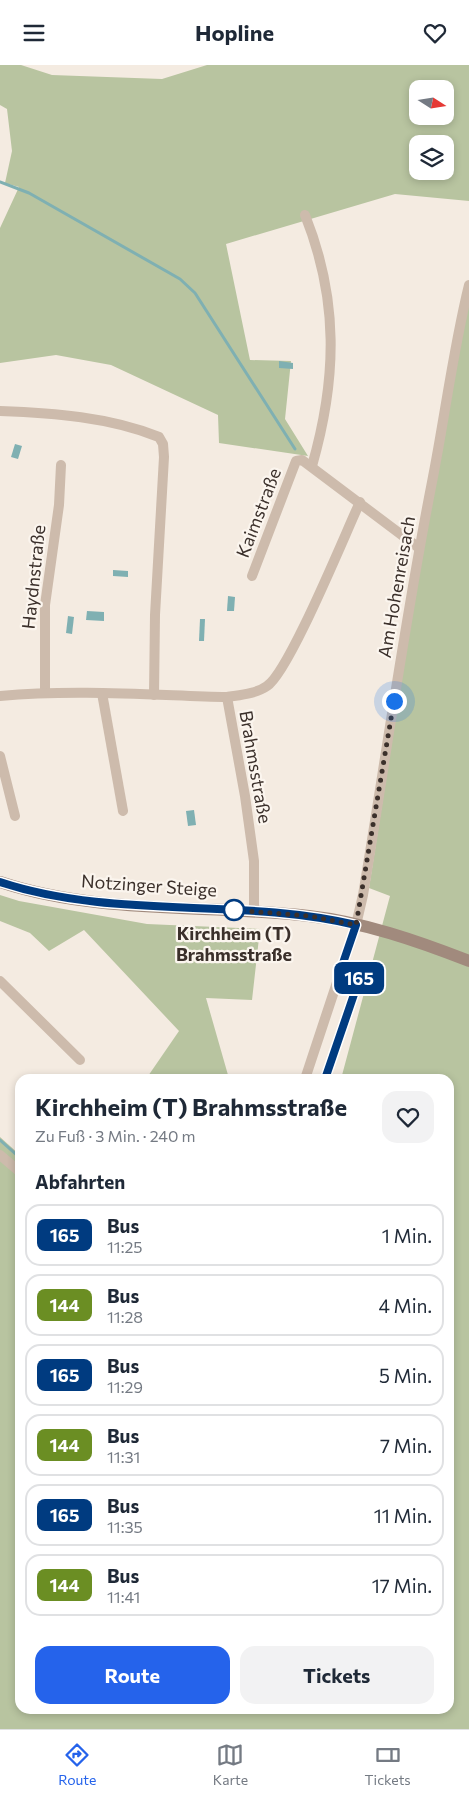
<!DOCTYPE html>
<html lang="de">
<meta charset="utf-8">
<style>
body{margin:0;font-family:Commissioner,sans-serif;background:#f2f2f3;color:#1f2937;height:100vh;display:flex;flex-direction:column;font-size:19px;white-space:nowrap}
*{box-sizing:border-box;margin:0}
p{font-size:16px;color:#747a83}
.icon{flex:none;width:28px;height:28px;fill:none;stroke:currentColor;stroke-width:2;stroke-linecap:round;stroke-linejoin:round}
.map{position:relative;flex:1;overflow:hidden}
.details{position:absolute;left:15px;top:1009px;width:439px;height:640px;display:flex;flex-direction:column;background:#fff;border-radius:15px;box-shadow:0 2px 8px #0003}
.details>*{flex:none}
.badge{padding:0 10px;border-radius:8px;font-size:18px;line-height:32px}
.needle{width:32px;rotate:102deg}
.controls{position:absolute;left:409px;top:15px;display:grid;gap:10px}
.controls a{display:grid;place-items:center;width:45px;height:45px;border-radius:10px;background:#fff;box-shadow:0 2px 8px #0003;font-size:25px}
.you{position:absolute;width:25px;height:25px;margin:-12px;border:4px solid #fff;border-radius:50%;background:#1a73e8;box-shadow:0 0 0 8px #1a73e833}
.map>.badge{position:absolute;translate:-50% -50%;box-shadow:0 0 0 2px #fff}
h2{padding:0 20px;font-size:19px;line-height:45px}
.round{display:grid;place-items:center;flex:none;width:52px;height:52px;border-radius:15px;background:#f2f2f3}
.overview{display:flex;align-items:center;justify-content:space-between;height:85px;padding:0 20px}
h1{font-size:24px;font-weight:700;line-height:38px}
.button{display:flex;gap:10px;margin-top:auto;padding:10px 20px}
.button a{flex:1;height:58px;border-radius:15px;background:#2563eb;color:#fff;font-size:20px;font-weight:700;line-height:58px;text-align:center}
.button a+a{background:#f2f2f3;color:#1f2937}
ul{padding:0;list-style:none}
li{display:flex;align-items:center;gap:15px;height:62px;margin:0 10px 8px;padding:0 10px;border:2px solid #e0e1e3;border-radius:15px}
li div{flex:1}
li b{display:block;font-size:19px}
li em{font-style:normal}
li .badge{min-width:55px;font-weight:700;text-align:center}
header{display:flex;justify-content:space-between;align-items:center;height:65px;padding:0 20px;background:#fff;font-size:22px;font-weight:700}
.dock{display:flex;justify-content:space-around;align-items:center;height:70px;border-top:1px solid #e0e1e3;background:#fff;font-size:14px;color:#747a83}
.dock a{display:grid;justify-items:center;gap:2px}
.dock .on{color:#2563eb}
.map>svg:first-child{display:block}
.green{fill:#b8c4a0;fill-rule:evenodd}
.water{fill:#7fb0b2}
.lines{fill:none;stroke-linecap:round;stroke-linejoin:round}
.stream{stroke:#7fb0b2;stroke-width:3}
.street{stroke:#cdbbac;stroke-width:10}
.secondary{stroke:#a18a7d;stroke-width:12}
.line-casing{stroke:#fff;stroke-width:11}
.line{stroke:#003b80;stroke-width:8}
.walk{stroke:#3b302b;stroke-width:5;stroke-dasharray:0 9}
.stop-dot{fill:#fff;stroke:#003b80;stroke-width:2.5}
.labels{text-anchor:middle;stroke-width:4.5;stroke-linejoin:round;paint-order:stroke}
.street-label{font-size:18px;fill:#3b302b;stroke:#fbf5ee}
.stop-label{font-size:18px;font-weight:bold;fill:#3b302b;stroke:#fbf5ee}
</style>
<header><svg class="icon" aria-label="menu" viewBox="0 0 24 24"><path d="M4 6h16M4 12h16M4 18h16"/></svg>Hopline<svg class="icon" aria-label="heart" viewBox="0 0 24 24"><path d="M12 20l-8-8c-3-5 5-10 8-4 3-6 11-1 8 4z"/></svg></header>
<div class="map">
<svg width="469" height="1664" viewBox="0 0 469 1664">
<rect width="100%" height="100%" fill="#f4ebe1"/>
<g class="green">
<path d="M0,0H21L52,10L162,14L207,0H469V136L395,129L226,179L250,295L291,296L285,354L308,391L219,378L218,350L111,300L56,290L0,298V163L19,122L5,118L12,86L7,44L0,40ZM418,24H445V51H418ZM418,79H445V106H418Z"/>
<path d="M469,239V1664H0V1072L20,1090V1644H449V1014H341L390,831L369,823L446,329Z"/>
<path d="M0,830L19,836L147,859L260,864L252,935L206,933L228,1010L236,1014H146L179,966L84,865L49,886L30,868L0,856Z"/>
</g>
<g class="water">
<path d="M279,296L293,298V304L279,303Z"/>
<path d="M15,379L22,381L18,394L11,392Z"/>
<path d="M113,505L128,506V512L113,511Z"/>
<path d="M228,531L235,532L234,546H227Z"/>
<path d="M87,546L104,547V556L86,555Z"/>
<path d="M68,551L74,552L72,569L66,568Z"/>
<path d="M200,554H205L204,576H199Z"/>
<path d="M194,745L196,760L188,761L186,746Z"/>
</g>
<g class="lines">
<g class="stream">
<path d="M0,117L29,128L180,214L195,228L295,384"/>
<path d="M0,1075L19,1092"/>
</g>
<g class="street">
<path d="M305,150C339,235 337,314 312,401"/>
<path d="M0,346C53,348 110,352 159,372L163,379L164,392L155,550L154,630"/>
<path d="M252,511L296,396L302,395L419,483"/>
<path d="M45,628V540L59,440L61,400"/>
<path d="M102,628L123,746"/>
<path d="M0,631C75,624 151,630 227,632"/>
<path d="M0,691L15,751"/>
<path d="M254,846V796L245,731L227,632C239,630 256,629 267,621C289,607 345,469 360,437"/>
<path d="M0,916L80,995"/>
<path d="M305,1014L356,860L363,830C386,692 405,554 432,417C445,351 453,285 469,220"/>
<path d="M0,1090L20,1107"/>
</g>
<path class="secondary" d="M0,817C99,850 207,839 309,851C363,857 418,876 469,896"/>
</g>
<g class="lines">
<defs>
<path id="line" d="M0,817C115,855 239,832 356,860L343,898L362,906L325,1014"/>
</defs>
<use href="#line" class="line-casing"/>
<use href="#line" class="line"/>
<path class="walk" d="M234,845L309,851L356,860L394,636"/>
</g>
<circle class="stop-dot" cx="234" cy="845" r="10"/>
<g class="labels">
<g class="street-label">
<text transform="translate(259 448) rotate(-69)" y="6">Kaimstraße</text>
<text transform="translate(34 512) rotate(-84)" y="6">Haydnstraße</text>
<text transform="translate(397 522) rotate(-80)" y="6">Am Hohenreisach</text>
<text transform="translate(255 702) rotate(80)" y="6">Brahmsstraße</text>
<text transform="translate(149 821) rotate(4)" y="6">Notzinger Steige</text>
</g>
<g class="stop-label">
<text x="234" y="875">Kirchheim (T)<tspan x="234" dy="21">Brahmsstraße</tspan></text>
</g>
</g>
</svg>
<div class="controls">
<a><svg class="needle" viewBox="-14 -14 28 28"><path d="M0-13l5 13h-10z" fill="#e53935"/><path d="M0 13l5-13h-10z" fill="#747a83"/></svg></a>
<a><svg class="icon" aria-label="layers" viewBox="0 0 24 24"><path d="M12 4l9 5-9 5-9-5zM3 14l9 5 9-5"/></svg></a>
</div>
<div class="you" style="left:394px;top:636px"></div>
<b class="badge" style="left:359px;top:913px;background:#003b80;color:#fff">165</b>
<section class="details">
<div class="overview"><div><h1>Kirchheim (T) Brahmsstraße</h1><p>Zu Fuß · 3 Min. · 240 m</p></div><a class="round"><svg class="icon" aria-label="heart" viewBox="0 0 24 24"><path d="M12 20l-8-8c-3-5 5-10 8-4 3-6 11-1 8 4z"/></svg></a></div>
<h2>Abfahrten</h2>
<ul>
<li><span class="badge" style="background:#003b80;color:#fff">165</span><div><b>Bus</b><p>11:25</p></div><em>1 Min.</em></li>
<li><span class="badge" style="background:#6b8e23;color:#fff">144</span><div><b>Bus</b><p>11:28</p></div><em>4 Min.</em></li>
<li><span class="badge" style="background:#003b80;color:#fff">165</span><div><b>Bus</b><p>11:29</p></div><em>5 Min.</em></li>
<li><span class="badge" style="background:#6b8e23;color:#fff">144</span><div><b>Bus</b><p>11:31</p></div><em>7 Min.</em></li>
<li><span class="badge" style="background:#003b80;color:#fff">165</span><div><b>Bus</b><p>11:35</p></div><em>11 Min.</em></li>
<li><span class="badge" style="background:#6b8e23;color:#fff">144</span><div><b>Bus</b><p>11:41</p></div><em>17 Min.</em></li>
</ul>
<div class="button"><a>Route</a><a>Tickets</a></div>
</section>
</div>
<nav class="dock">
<a class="on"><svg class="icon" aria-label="directions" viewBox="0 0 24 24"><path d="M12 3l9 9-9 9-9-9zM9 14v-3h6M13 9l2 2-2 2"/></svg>Route</a>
<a><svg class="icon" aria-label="map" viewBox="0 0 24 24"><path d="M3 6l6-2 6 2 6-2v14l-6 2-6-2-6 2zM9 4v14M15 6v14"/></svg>Karte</a>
<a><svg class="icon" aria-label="tickets" viewBox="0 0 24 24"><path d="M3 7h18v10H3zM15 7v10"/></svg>Tickets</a>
</nav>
